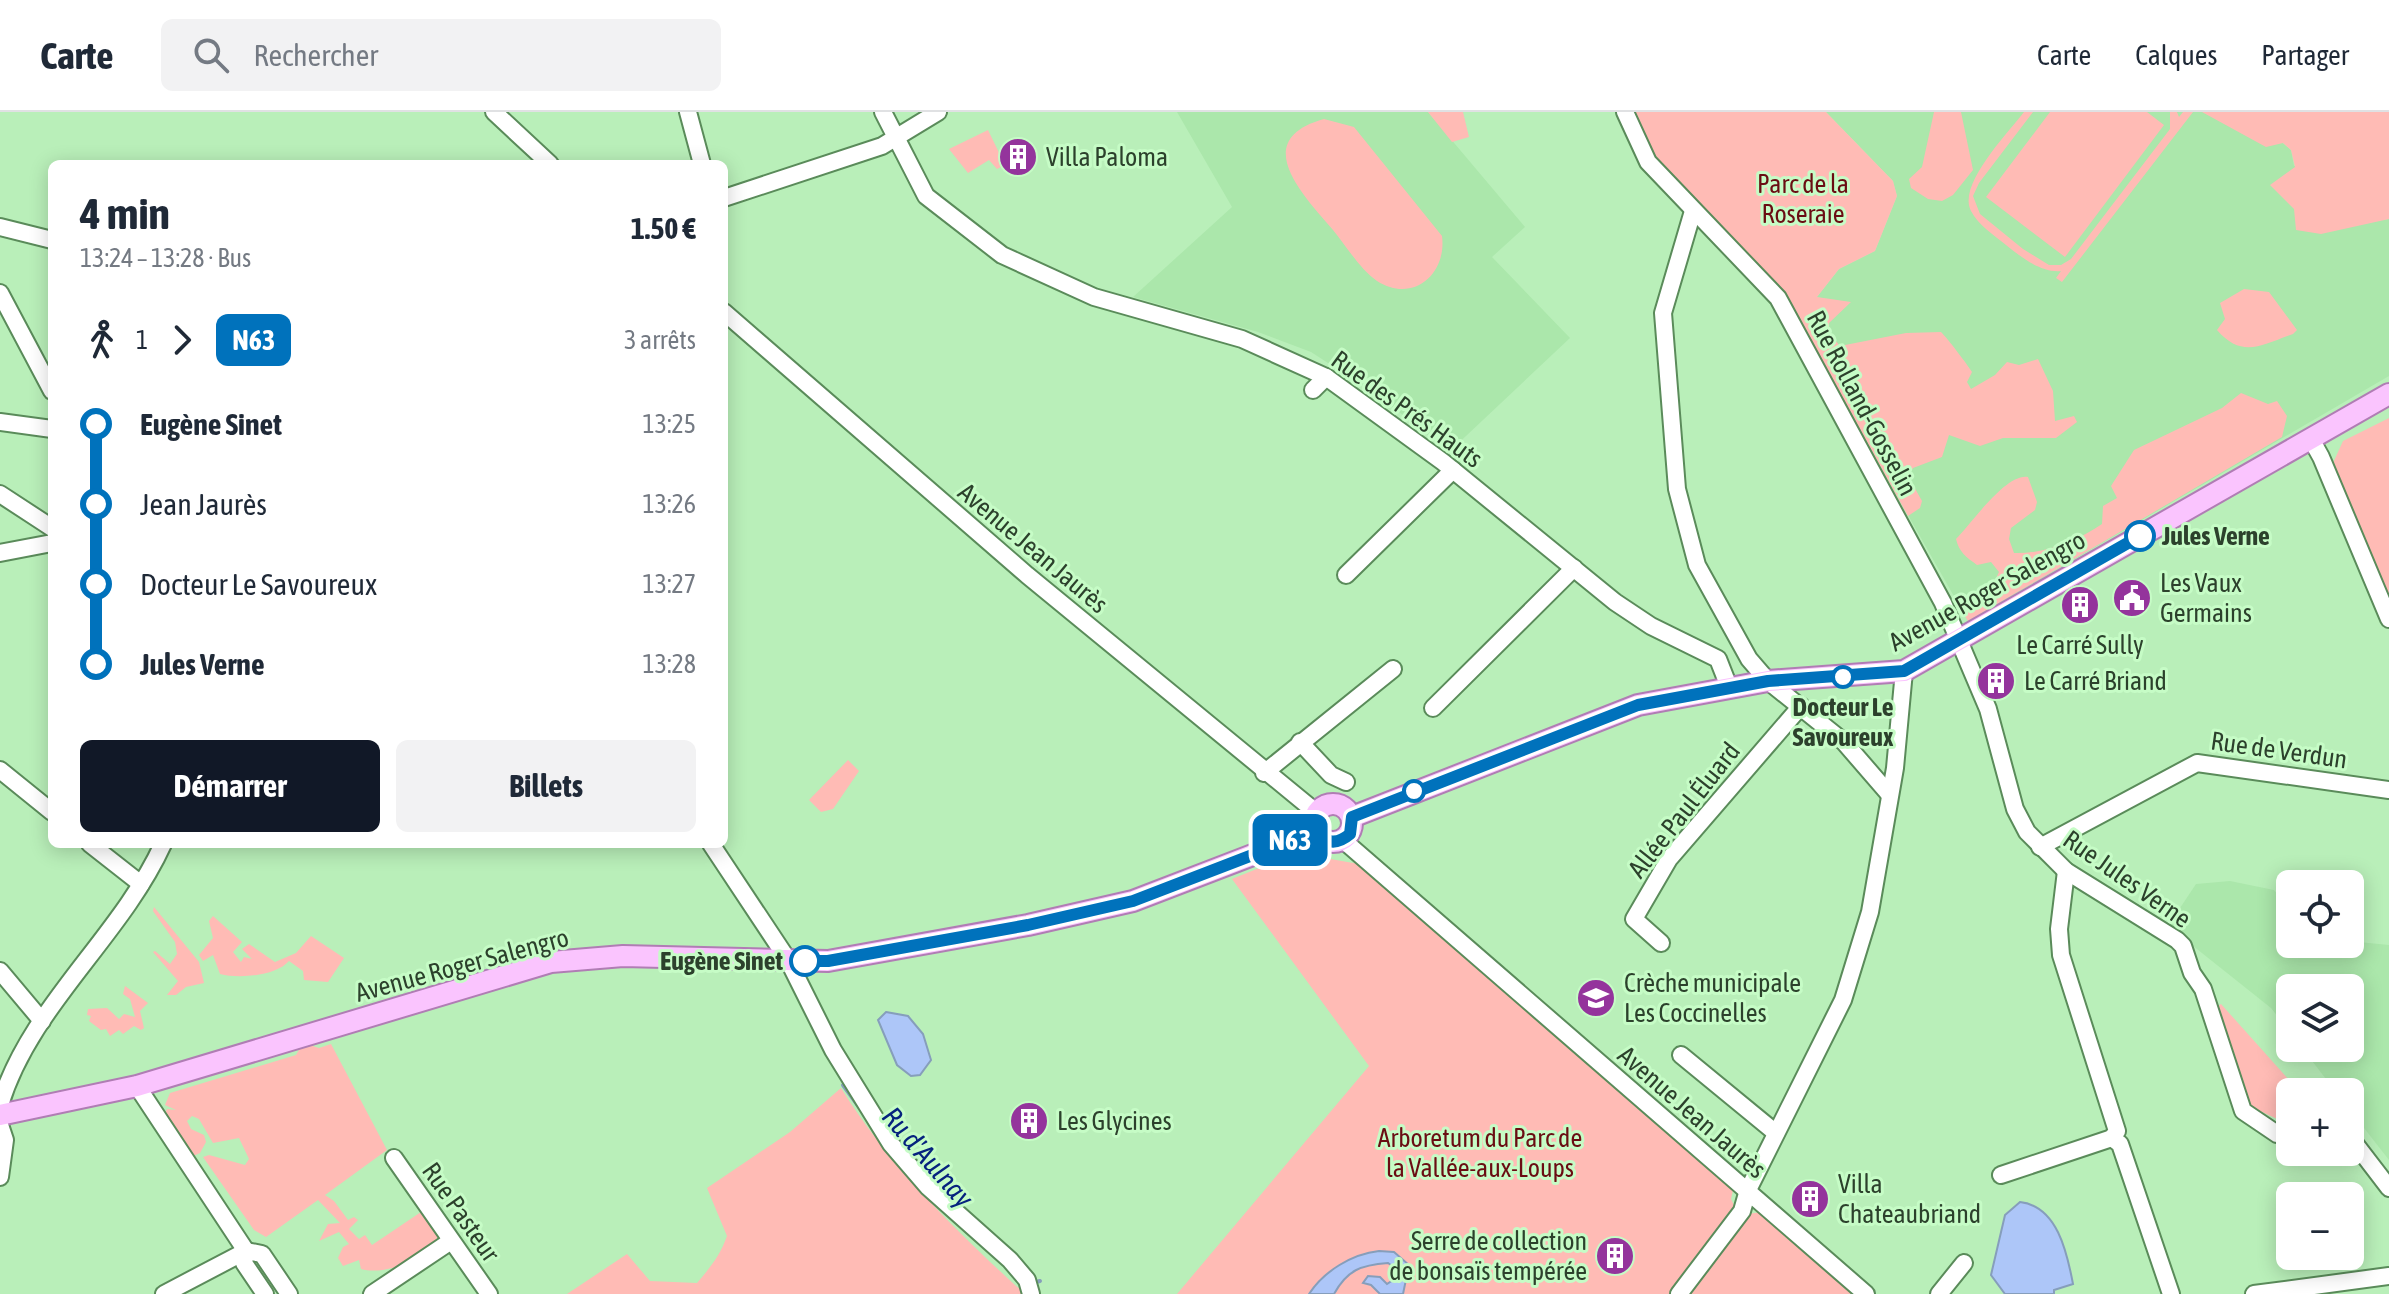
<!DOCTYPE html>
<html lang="fr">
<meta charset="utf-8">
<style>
body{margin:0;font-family:"Asap Condensed",sans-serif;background:#f2f2f3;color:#1f2937;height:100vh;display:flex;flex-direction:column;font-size:30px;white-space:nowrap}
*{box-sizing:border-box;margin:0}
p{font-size:26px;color:#747a83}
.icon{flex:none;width:44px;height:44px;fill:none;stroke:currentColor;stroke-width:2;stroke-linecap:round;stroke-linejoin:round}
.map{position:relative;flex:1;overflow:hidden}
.details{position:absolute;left:48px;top:48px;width:680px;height:688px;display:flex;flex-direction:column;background:#fff;border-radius:12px;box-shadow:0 4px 20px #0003}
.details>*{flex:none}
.badge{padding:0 16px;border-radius:12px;font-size:28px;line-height:52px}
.buttons{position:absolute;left:2276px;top:758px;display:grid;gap:16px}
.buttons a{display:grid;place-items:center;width:88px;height:88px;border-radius:12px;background:#fff;box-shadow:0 4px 20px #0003;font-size:40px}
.map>.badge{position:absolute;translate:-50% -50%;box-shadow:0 0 0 4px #fff}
.legs{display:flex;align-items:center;gap:12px;height:88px;padding:0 32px;font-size:26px}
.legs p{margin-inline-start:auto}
.overview{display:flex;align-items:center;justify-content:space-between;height:136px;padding:0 32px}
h1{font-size:44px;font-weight:700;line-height:60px}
.action{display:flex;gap:16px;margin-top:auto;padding:16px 32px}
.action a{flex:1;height:92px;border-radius:12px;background:#111827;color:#fff;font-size:32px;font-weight:700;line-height:92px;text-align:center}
.action a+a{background:#f2f2f3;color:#1f2937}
ul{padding:0 32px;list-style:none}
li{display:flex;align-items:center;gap:28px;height:80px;font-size:30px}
li i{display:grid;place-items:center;width:12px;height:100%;margin:0 10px;background:currentColor}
li i::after{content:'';width:20px;height:20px;margin:-10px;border:6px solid;border-radius:50%;background:#fff}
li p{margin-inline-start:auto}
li:first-child i{background:linear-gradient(#0000 50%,currentColor 0)}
li:last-child i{background:linear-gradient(currentColor 50%,#0000 0)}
header{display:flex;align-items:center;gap:48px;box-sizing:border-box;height:112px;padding:0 40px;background:#fff;border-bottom:2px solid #e0e1e3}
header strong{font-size:38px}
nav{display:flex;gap:44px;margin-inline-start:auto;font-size:28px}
.search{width:560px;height:72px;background:#f2f2f3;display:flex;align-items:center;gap:20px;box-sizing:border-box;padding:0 28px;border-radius:12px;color:#747a83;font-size:30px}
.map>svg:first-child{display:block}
.built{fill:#abe7ab}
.green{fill:#ffbbb5}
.water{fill:#adc6f8;stroke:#869ebb;stroke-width:2}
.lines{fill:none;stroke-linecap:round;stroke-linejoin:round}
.stream{stroke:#869ebb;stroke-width:4}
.minor-casing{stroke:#5a8b5a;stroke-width:20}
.major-casing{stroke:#b07db4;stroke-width:24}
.minor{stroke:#fff;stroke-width:16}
.major{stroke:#fac4fe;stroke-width:20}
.line-1-casing{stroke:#fff;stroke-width:18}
.line-1{stroke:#0072bc;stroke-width:12}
.stop-1-dot{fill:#fff;stroke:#0072bc;stroke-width:4}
.labels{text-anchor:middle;stroke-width:6;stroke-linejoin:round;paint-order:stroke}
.poi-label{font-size:26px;fill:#2c412c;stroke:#c6fcc6;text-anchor:start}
.park-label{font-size:26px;fill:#6a0d13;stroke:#c6fcc6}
.street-label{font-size:26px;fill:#2c412c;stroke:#c6fcc6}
.stop-label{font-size:26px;font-weight:bold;fill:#2c412c;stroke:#c6fcc6;text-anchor:start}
.water-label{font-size:28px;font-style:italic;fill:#06227e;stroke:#c6fcc6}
</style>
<header>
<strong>Carte</strong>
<div class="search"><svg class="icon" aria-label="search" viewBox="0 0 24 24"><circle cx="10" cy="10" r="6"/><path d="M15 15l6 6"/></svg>Rechercher</div>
<nav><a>Carte</a><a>Calques</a><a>Partager</a></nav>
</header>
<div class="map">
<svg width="2389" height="1182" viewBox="0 0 2389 1182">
<rect width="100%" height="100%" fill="#b9efb9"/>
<g class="built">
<path d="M1177,0H1428L1525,115L1492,145L1570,226L1449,340L1379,284L1311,240L1258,220L1133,185L1232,95Z"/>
<path d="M1826,0H2246L2291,38L2294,54L2300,55L2349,113L2389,107V264L1968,509L1798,209L1839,157L1875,139L1897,84L1893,69Z"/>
<path d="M2230,769L2274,778L2290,798V832H2316L2322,839L2359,830L2389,833V1048L2350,998V980H2336L2302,936H2350V876H2290V920L2271,896L2168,814L2196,772Z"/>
</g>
<g class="green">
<path d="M1428,0H1463L1469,25L1452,30Z"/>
<path d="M1633,0H1826L1893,69L1897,84L1875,139L1839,157L1817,185L1851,190L1829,211V221L1840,234L1906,221L1941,220C1948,227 1967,252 1972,260L1967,270L1971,277L1995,263L2007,250L2019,253L2038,247L2053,279L2055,309L2074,304L2077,310L2056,326H2003L1980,334L1949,323L1942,345L1913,356L1908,364L1922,389L1920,396L1908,404L1786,183L1654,46Z"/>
<path d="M1934,0H1961L1973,58L1953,83L1942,89L1928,87L1911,76L1909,67L1922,55Z"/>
<path d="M2024,0H2033L1979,71L1973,84L1980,102L2023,137L2049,153H2061L2071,147L2170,17V0H2177L2179,5L2183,0H2193L2062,170L2056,166L2061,159C2041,161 2021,145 2006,133C1994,123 1978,113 1971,99C1957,73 2008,21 2024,0Z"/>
<path d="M2050,0H2147L2164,13L2065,145L1986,85Z"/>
<path d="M2202,0H2389V107L2321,122L2296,118L2294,97L2270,73L2295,55L2291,38L2283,31L2266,35Z"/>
<path d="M1324,7L1354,15L1442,124C1447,162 1413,192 1377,169C1360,157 1346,134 1333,118C1304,84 1248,28 1324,7Z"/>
<path d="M988,18L1005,53L997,57L989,48L968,61L949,37Z"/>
<path d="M2244,177L2269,180L2297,218L2293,222C2262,233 2242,247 2217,218L2225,207L2220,191Z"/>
<path d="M2241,281L2268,292L2277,289L2287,304L2282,325L1968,509L1959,495L1993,473L1999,460L1991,450L1977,453C1966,445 1959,440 1956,427C1972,411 2006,361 2028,365L2037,390L2035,398L2011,416L2009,427L2014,441C2046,442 2077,429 2102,412L2103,394L2117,386L2111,374L2134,338L2222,296Z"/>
<path d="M2389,306V487L2333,351L2343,329Z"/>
<path d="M848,648L859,659L833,697L821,700L809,688Z"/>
<path d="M1296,741L1359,752L1734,1074L1731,1087L1737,1099L1671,1182H1177L1369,954L1232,767Z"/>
<path d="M154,795L199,850L204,871L186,875L176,883H167L178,869L153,840L155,839L170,852L177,842L175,830L153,799Z"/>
<path d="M213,804L242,830L233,840L241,850L244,845L252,847L242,837L249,832L275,850L296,841L311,824L344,846L328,870L304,868L303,859L289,849C276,864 239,867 220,862L213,843L203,849L199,843L213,826L209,809Z"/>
<path d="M125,874L148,891L140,899L144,916L141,918L134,914L123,922L119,918L110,924L106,917L101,918L89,909L91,904L87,903L88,897L107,896L119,907L124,902L135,905L130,887L123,882Z"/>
<path d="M2221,892L2300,980H2290V1013L2247,993L2217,895Z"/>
<path d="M303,931L319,936L331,932L387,1038L325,1083L334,1089L348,1108L354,1105L358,1108L349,1117L359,1127L365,1123L372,1133L421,1100L439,1123C426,1147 386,1164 361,1157L359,1148L343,1154L338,1146L343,1135L349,1132L339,1120L319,1129L328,1112L340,1111L318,1088L266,1125L254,1118L203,1045L209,1043L245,1053L249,1047L239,1026L213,1031L199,1007L192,1004L187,1009L191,1017L204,1023L206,1030L200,1041L191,1045L164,1003L167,997L176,998L165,993L170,981L296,943Z"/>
<path d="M841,976C889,1054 961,1124 1025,1182H567L627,1142L650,1169L697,1171C709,1157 720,1144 727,1124L707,1076L790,1020Z"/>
<path d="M1761,1100L1857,1182H1689L1748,1102Z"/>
</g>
<g class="water">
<path d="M886,900L908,904L923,922L931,948L920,963L911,964L897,953L878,908Z"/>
<path d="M2020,1090C2057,1094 2067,1140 2073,1172L2054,1178V1182H2005L1991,1163L2005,1103Z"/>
<path d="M1379,1139L1394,1140L1409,1153L1403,1182H1380L1371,1173L1363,1171L1368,1164L1380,1165L1387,1172L1396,1166L1395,1156L1388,1151C1361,1153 1347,1158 1334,1182H1309C1324,1159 1352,1142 1379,1139Z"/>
</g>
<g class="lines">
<g class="stream">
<path d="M843,973L859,995"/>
<path d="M1036,1170L1040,1169"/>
</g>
<defs>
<g id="minor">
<path d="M494,0L550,52"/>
<path d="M688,0L702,52"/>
<path d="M883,0L926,84L1002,143L1094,185L1242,227L1326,265L1443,350L1615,490L1651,514L1718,547L1729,575"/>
<path d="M1625,0L1648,50L1778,186L1943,491L1988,597L2015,697L2027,720L2066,759L2177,828L2183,834L2192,861L2203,877L2243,999L2277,1022L2290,1025"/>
<path d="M724,86L882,34L938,0"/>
<path d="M1693,99L1663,201L1677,377L1697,453L1749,547L1768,569L1844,630L1889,682"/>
<path d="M0,115L52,128"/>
<path d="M0,181L52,279"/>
<path d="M724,200L1027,463L1317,701"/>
<path d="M1313,278L1326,265"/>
<path d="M0,310L52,317"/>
<path d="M2311,327L2321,345L2389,507"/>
<path d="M0,382L52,416"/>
<path d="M0,441L52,431"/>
<path d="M1346,463L1453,358"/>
<path d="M1433,596L1574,456"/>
<path d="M1300,630L1331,663L1346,670"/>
<path d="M0,658L52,700"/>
<path d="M1264,661L1393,557"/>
<path d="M1343,728L1866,1182"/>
<path d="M90,732L141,772"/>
<path d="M711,732L788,848L833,938L891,1032L928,1075L1010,1148L1027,1168L1031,1182"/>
<path d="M2040,735L2197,651L2389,678"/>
<path d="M2066,759L2059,817L2061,843L2117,1019L2112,1026L2120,1032L2171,1182"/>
<path d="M1661,831L1634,807L1669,747L1801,594"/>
<path d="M0,859L42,909"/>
<path d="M1681,943L1776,1021"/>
<path d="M137,974L246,1139L244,1151L265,1182"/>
<path d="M0,993C30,894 120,826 163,732"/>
<path d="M0,1013L5,1028L0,1065"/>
<path d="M2350,1025L2389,1076"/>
<path d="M394,1046L489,1182"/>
<path d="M2001,1063L2112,1026"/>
<path d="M246,1139L262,1142L289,1182"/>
<path d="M164,1182L246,1139"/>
<path d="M372,1182L451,1129"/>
<path d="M1679,1182L1742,1099L1748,1078L1843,888L1870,800L1895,656L1904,559"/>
<path d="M1939,1182L1964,1151"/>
<path d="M2254,1182L2389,1164"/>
</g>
<g id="major">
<circle cx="1333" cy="711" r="19"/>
<path d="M1352,705L1638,593L1768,569L1904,559L2389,282"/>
<path d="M0,1003L137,974L551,850L623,844L828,849L1028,813L1133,789L1315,719"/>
</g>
</defs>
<use href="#minor" class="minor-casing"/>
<use href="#major" class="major-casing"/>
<use href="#minor" class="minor"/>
<use href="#major" class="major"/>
</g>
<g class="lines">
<defs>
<path id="line-1" d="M805,849H828L1028,813L1133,789L1315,719C1326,732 1337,733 1350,722L1352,705L1638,593L1768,569L1904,559L2140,424"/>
</defs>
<use href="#line-1" class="line-1-casing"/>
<use href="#line-1" class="line-1"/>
</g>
<defs>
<symbol id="building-disc" viewBox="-11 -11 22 22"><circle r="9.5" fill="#94349c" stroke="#c6fcc6"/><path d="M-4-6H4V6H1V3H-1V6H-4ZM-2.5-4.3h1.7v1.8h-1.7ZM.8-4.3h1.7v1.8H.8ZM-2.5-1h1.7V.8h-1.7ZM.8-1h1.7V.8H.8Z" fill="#fff"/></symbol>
<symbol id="civic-disc" viewBox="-11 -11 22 22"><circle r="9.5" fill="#94349c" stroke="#c6fcc6"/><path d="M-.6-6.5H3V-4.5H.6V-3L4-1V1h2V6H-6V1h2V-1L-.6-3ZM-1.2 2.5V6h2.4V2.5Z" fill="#fff"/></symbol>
<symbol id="school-disc" viewBox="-11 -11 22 22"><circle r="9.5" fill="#94349c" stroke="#c6fcc6"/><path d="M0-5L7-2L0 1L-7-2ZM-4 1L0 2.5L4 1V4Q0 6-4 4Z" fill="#fff"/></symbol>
</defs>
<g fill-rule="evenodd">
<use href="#building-disc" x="996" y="23" width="44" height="44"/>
<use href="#civic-disc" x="2110" y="464" width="44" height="44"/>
<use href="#building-disc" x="2058" y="471" width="44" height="44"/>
<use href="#building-disc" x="1974" y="547" width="44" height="44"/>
<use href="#school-disc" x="1574" y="864" width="44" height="44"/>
<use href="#building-disc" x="1007" y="987" width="44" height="44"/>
<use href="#building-disc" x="1788" y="1065" width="44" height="44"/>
<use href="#building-disc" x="1593" y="1122" width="44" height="44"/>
</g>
<g class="stop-1-dot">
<circle cx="2140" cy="424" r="14"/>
<circle cx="1843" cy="565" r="10"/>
<circle cx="1414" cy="679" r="10"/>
<circle cx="805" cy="849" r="14"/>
</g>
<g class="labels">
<g class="poi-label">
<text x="1046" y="54">Villa Paloma</text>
<text x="2160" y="480">Les Vaux<tspan x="2160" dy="30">Germains</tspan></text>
<text x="2080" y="542" text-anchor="middle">Le Carré Sully</text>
<text x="2024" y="578">Le Carré Briand</text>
<text x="1624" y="880">Crèche municipale<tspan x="1624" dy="30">Les Coccinelles</tspan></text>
<text x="1057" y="1018">Les Glycines</text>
<text x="1838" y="1081">Villa<tspan x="1838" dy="30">Chateaubriand</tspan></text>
<text x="1587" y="1138" text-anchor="end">Serre de collection<tspan x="1587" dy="30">de bonsaïs tempérée</tspan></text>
</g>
<g class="park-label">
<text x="1803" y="81">Parc de la<tspan x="1803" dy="30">Roseraie</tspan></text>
<text x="1480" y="1035">Arboretum du Parc de<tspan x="1480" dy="30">la Vallée-aux-Loups</tspan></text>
</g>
<g class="street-label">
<text transform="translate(1862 291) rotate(62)" y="9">Rue Rolland-Gosselin</text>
<text transform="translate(1407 297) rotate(36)" y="9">Rue des Prés Hauts</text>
<text transform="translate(1033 436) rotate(40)" y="9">Avenue Jean Jaurès</text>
<text transform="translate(1987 479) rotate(-29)" y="9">Avenue Roger Salengro</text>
<text transform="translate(2279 638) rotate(8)" y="9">Rue de Verdun</text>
<text transform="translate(1684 698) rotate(-52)" y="9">Allée Paul Éluard</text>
<text transform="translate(2127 767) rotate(35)" y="9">Rue Jules Verne</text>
<text transform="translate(462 853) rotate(-15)" y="9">Avenue Roger Salengro</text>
<text transform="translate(1692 1000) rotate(41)" y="9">Avenue Jean Jaurès</text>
<text transform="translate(461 1100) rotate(55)" y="9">Rue Pasteur</text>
</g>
<g class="stop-label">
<text x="2162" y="433">Jules Verne</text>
<text x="1843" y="604" text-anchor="middle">Docteur Le<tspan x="1843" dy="30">Savoureux</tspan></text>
<text x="783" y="858" text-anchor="end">Eugène Sinet</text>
</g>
<g class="water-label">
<text transform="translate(928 1045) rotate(49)" y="10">Ru d'Aulnay</text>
</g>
</g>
</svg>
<div class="buttons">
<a><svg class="icon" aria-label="locate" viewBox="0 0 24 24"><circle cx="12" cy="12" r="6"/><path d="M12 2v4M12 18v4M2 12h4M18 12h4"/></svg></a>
<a><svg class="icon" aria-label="layers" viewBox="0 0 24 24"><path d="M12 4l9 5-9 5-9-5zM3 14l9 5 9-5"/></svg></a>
<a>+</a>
<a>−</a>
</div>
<b class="badge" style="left:1290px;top:728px;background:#0072bc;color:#fff">N63</b>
<section class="details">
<div class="overview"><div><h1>4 min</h1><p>13:24 – 13:28 · Bus</p></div><b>1.50 €</b></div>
<div class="legs"><svg class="icon" aria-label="walk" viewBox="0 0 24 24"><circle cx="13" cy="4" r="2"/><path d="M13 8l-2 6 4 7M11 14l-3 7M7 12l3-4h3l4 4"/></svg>1<svg class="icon" aria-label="forward" viewBox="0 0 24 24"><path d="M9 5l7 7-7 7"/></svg><b class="badge" style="background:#0072bc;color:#fff">N63</b><p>3 arrêts</p></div>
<ul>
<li><i style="color:#0072bc"></i><b>Eugène Sinet</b><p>13:25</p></li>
<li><i style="color:#0072bc"></i><span>Jean Jaurès</span><p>13:26</p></li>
<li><i style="color:#0072bc"></i><span>Docteur Le Savoureux</span><p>13:27</p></li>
<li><i style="color:#0072bc"></i><b>Jules Verne</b><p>13:28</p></li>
</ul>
<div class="action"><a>Démarrer</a><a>Billets</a></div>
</section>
</div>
